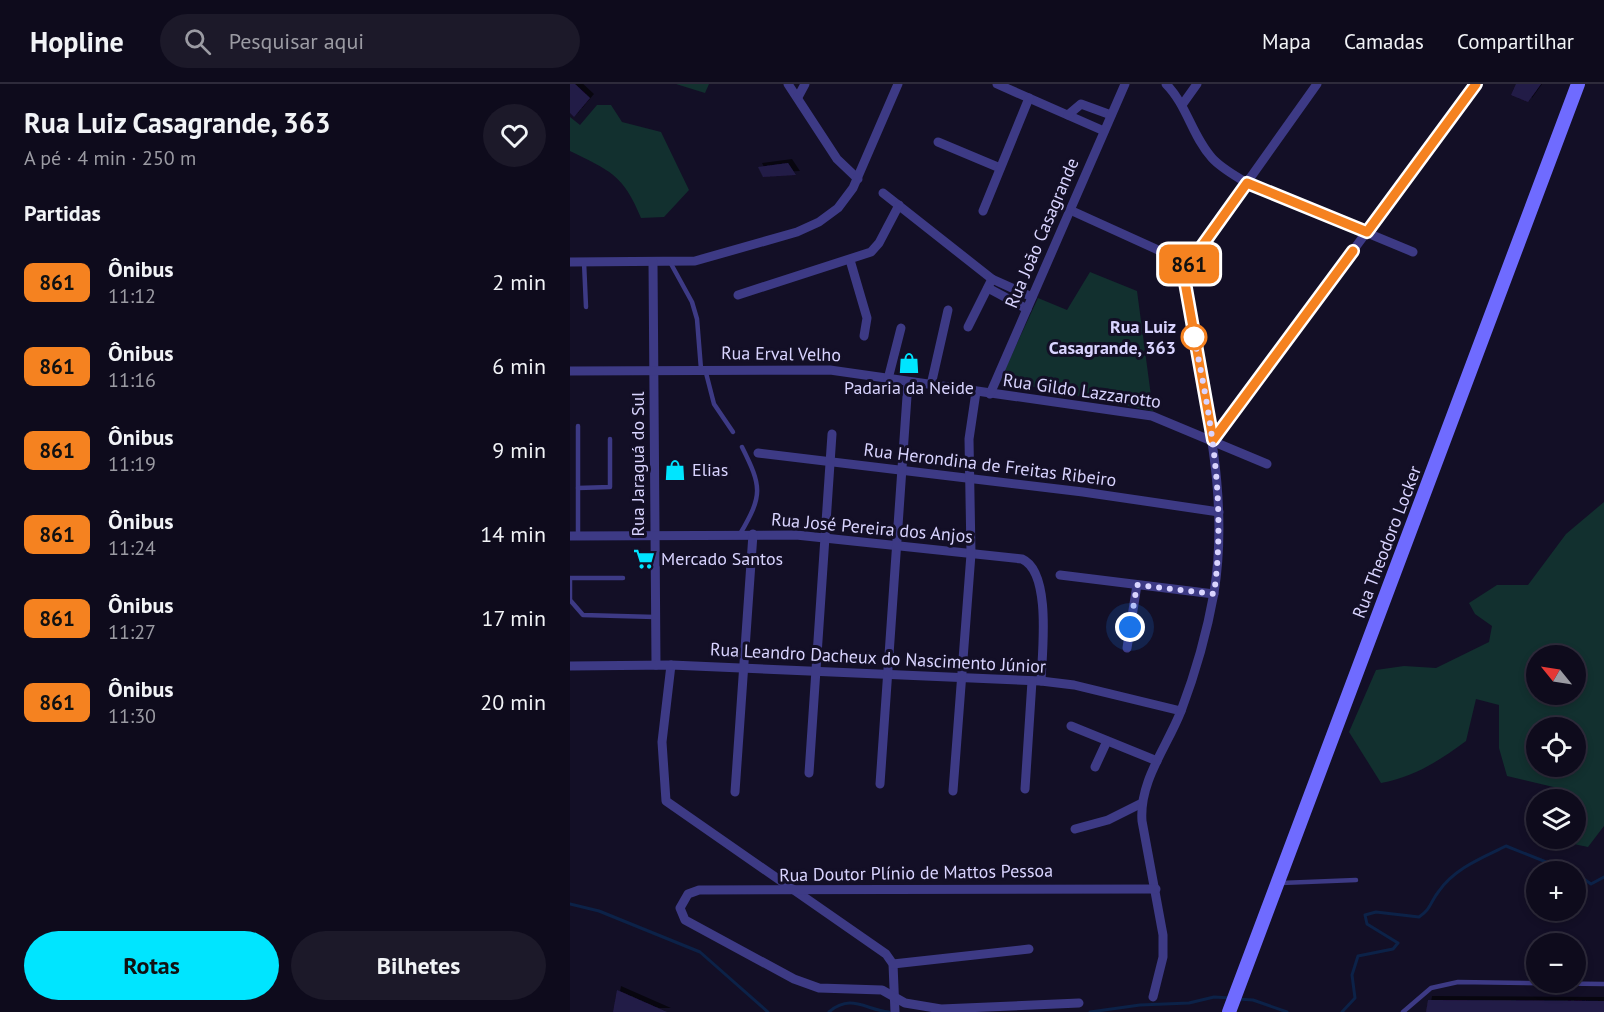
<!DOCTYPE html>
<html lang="pt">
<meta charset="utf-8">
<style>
body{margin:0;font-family:"PT Sans",sans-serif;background:#1c1929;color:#f1f3f6;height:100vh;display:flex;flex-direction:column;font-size:22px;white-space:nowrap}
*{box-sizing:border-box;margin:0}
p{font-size:20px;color:#9b9ba3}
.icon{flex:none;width:33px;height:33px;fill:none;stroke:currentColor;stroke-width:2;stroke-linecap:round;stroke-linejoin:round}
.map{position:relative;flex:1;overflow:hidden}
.details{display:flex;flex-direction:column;background:#0e0b1c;width:570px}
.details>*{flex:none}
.badge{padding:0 12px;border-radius:9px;font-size:21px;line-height:39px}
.needle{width:39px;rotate:300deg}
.buttons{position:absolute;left:956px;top:561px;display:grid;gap:12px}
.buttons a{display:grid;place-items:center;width:60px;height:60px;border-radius:50%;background:#0e0b1c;box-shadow:0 3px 9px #0003,0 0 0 2px #2e2b3b;font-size:30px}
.you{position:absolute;width:30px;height:30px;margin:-15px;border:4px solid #fff;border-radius:50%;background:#1a73e8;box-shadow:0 0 0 9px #1a73e833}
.map>.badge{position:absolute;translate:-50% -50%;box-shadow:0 0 0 3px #fff}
h2{padding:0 24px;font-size:22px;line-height:54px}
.round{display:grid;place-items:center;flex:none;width:63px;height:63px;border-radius:32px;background:#1c1929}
.headline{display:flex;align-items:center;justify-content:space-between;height:102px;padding:0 24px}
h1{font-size:28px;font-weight:800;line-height:45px}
.button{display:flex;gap:12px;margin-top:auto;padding:12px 24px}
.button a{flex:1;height:69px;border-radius:36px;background:#00e5ff;color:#111;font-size:24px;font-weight:800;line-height:69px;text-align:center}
.button a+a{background:#1c1929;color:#f1f3f6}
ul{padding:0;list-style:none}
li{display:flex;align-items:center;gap:18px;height:84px;padding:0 24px}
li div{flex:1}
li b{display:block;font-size:22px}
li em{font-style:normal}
li .badge{min-width:66px;font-weight:700;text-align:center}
header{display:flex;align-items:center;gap:36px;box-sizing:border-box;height:84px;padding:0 30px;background:#0e0b1c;border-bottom:2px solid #2e2b3b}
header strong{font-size:28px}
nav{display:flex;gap:33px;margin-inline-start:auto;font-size:21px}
.search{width:420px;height:54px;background:#1c1929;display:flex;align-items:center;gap:15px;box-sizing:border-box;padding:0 21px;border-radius:33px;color:#9b9ba3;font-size:22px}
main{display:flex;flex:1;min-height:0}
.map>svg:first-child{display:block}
.green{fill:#12302f;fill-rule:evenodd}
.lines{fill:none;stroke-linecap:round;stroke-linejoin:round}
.stream{stroke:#0c2248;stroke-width:3}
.building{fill:#241b47;filter:url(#shadow)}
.lane{stroke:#3d3a85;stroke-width:4.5}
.street{stroke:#3d3a85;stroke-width:9}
.secondary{stroke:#6f6bff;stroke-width:14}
.line-casing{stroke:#fff;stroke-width:14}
.line{stroke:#f58220;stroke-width:9}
.walk{stroke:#d9d4ff;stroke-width:6;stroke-dasharray:0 10.8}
.stop-dot{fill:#fff;stroke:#f58220;stroke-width:3}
.labels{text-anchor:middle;stroke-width:6;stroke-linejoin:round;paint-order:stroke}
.street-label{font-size:18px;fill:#d9d4ff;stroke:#130f26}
.stop-label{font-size:18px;font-weight:bold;fill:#d9d4ff;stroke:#130f26;text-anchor:end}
.poi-label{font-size:18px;fill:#d9d4ff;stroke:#130f26;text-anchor:start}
</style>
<header>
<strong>Hopline</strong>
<div class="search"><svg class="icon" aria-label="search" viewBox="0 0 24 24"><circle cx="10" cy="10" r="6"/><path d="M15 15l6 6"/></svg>Pesquisar aqui</div>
<nav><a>Mapa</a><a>Camadas</a><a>Compartilhar</a></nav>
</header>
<main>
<section class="details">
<div class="headline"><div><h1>Rua Luiz Casagrande, 363</h1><p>A pé · 4 min · 250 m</p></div><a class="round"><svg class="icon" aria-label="heart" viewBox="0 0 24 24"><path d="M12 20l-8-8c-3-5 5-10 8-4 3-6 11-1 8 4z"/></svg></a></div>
<h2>Partidas</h2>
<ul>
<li><span class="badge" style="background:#f58220;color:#111">861</span><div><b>Ônibus</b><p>11:12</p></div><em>2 min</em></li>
<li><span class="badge" style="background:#f58220;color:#111">861</span><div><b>Ônibus</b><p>11:16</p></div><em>6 min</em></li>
<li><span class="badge" style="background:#f58220;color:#111">861</span><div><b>Ônibus</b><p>11:19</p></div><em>9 min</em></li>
<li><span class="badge" style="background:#f58220;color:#111">861</span><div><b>Ônibus</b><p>11:24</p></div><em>14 min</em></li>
<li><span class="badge" style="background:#f58220;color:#111">861</span><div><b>Ônibus</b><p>11:27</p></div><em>17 min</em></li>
<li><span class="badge" style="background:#f58220;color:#111">861</span><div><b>Ônibus</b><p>11:30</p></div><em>20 min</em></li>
</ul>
<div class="button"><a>Rotas</a><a>Bilhetes</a></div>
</section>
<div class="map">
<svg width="1034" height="928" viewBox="0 0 1034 928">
<defs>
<filter id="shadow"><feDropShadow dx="4" dy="-4" stdDeviation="0" flood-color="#0009"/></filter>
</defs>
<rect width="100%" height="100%" fill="#130f26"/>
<g class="green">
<path d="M106,0H139L135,9Z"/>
<path d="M27,21H41L52,38L91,48L119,106L94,133L71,134C53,90 40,87 0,67V33L10,41Z"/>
<path d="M520,188L567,207L583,327L430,296L468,214L497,226Z"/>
<path d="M1034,418V742L1018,763L994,758L995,755L1005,754V731L1008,723L1000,707L937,692L929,664V621L906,615L896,657C869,677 844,693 811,699L779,648L806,586L834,582L866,584L919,558L922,542L905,530L899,519L927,501H958L996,450ZM966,572H1005V610H966ZM966,644H1005V682H966Z"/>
</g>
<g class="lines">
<g class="stream">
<path d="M1005,789L1021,800L1034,793"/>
<path d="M0,820L29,827L130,868L198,928"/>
<path d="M668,915L683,916L717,928"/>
<path d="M259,928C281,909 296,926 319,928"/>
<path d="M520,928L570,921L619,919L644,913L661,914"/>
<path d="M772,928L785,914L782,891L788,872L823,865L828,859L797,840L795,831L806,828L849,833C862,824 860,818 869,807C885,784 912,774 936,762L1001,788"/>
</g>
</g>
<g class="building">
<path d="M0,0H5L20,14L4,33L0,29Z"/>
<path d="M946,0H971L958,18L941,11Z"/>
<path d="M218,79L226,91L193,93L188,83Z"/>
<path d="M47,906L97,928H43Z"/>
<path d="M858,916L1034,917V928H856Z"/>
</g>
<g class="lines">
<g class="lane">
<path d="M14,178L16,223"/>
<path d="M100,178L122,218L127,235L131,285"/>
<path d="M135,285L144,320L163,348"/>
<path d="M8,342V452"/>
<path d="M8,404L40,403V355"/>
<path d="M170,450C193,411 192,403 172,363"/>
<path d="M53,494H0V516L13,531L85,533"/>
<path d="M711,799L786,796"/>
<path d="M833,928L861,904L888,898L1034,900"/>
</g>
<g class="street">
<path d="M218,0L267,75L288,95"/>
<path d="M427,0L534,47"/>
<path d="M596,0C617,21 622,52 642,74C651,84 664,91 677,99L843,168"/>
<path d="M228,13L235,0"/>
<path d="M612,21L627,0"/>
<path d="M498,31L511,20L541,31"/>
<path d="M368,58L430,84"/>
<path d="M313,109L422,195L462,213"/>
<path d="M500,126L619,180"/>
<path d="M413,127L459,14"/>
<path d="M280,176L297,234L294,252"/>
<path d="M0,178L125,177L227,148L249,138L268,124L283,104L328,0"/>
<path d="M83,178L86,581"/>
<path d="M418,204L457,225"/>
<path d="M168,211L301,168L309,159L329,121"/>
<path d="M398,243L422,195"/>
<path d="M0,287L260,286L582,332L697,380"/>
<path d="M318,295L331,244"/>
<path d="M361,301L378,226"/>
<path d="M420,310L555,0"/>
<path d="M643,356L906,0"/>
<path d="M188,369L513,408L649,428"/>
<path d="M0,452L226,451L452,475C482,488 472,570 471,597"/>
<path d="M490,491L644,510"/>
<path d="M557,564L567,501"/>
<path d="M101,581L92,658L96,717L316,870L323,880L325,928"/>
<path d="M0,582L101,581L471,597L504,601L611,627"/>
<path d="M501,642L587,677"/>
<path d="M525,683L537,657"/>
<path d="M239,689L262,350"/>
<path d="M310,700L338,298"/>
<path d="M455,705L462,597"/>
<path d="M383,707L401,470L399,355L406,308"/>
<path d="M165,708L183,450"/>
<path d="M505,745L538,736L572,719"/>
<path d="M323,880L459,865"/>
<path d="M583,913L593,873V851L572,737C569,697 597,663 611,627C625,590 637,548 644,509C657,429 642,352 628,274C623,247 616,220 613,193L619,180L747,0"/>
<path d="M509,919L371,925L335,919L312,906L249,904L224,895L115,836L110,824L118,810L129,806L586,805"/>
</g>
<path class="secondary" d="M659,928L1008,0"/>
</g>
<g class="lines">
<defs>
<path id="line" d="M783,167L643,356L614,193L619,180L677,99L797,148L906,0"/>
</defs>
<use href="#line" class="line-casing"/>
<use href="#line" class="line"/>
<path class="walk" d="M560,543L567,501L644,510C656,423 642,339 624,253"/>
</g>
<defs>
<symbol id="shop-bare" viewBox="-9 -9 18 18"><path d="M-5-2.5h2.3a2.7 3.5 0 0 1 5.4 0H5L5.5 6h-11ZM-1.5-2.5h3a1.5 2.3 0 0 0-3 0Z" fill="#00e5ff" stroke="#130f26" stroke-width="2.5" paint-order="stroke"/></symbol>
<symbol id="supermarket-bare" viewBox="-9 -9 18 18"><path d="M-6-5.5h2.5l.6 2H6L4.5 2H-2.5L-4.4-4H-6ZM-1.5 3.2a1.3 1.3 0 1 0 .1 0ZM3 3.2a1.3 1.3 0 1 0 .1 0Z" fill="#00e5ff" stroke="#130f26" stroke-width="2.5" paint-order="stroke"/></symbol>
</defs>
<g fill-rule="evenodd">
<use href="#shop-bare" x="324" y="264" width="30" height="30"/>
<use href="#shop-bare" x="90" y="371" width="30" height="30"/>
<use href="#supermarket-bare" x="59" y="460" width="30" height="30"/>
</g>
<circle class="stop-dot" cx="624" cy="253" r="12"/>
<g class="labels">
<g class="street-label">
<text transform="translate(472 149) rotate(-67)" y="6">Rua João Casagrande</text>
<text transform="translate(211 270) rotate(1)" y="6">Rua Erval Velho</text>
<text transform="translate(512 307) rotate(8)" y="6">Rua Gildo Lazzarotto</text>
<text transform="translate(68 380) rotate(-90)" y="6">Rua Jaraguá do Sul</text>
<text transform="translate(420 381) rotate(7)" y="6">Rua Herondina de Freitas Ribeiro</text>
<text transform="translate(302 444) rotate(5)" y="6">Rua José Pereira dos Anjos</text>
<text transform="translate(817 458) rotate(-69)" y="6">Rua Theodoro Locker</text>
<text transform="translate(308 574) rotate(3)" y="6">Rua Leandro Dacheux do Nascimento Júnior</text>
<text transform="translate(346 789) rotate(-1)" y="6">Rua Doutor Plínio de Mattos Pessoa</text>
</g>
<g class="stop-label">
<text x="606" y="249">Rua Luiz<tspan x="606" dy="21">Casagrande, 363</tspan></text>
</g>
<g class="poi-label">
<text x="339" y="310" text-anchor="middle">Padaria da Neide</text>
<text x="122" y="392">Elias</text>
<text x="91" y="481">Mercado Santos</text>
</g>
</g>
</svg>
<div class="buttons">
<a><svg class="needle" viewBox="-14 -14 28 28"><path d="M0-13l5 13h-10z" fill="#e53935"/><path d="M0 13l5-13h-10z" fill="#9b9ba3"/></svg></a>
<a><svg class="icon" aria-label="locate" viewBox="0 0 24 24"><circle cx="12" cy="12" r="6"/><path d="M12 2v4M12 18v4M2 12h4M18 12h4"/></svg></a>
<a><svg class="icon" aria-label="layers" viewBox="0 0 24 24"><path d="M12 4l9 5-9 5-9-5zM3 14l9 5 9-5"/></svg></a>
<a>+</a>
<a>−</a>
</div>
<div class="you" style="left:560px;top:543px"></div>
<b class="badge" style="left:619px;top:180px;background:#f58220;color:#111">861</b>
</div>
</main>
